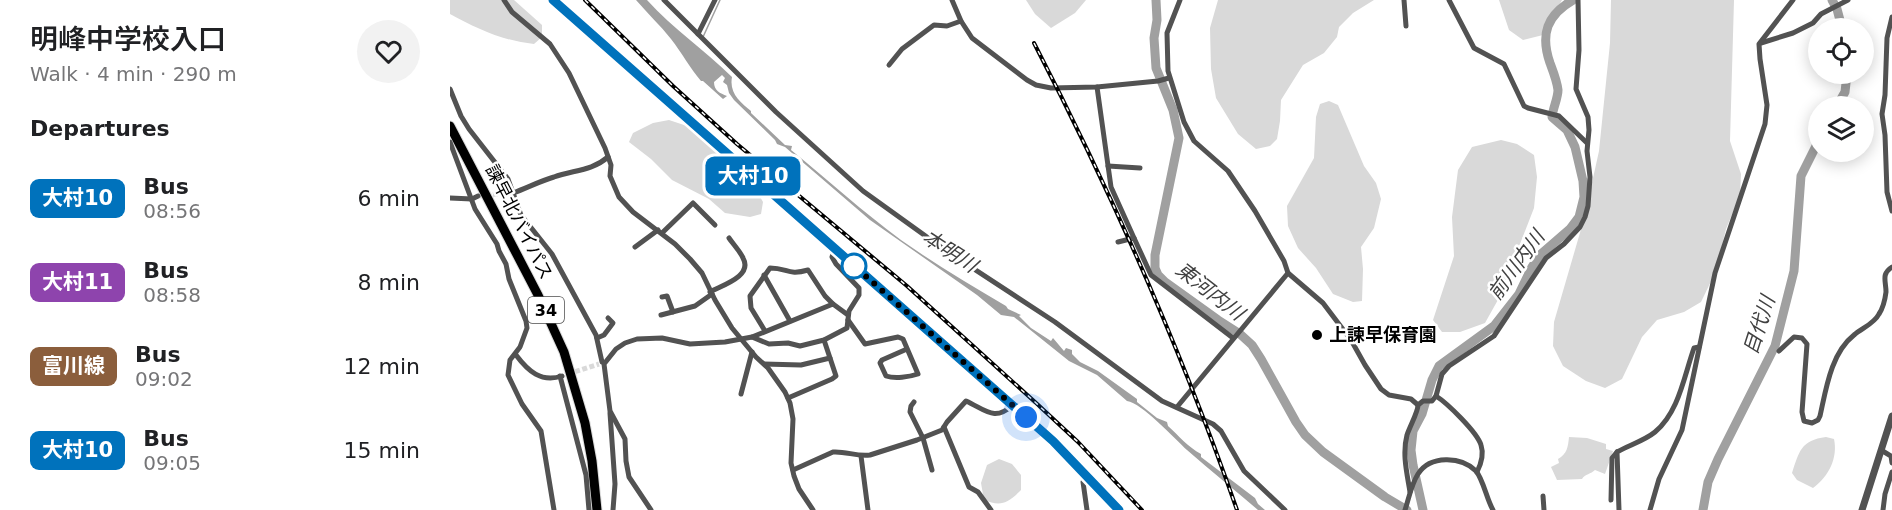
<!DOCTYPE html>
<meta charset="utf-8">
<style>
body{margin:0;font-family:"DejaVu Sans","Noto Sans JP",sans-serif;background:#f2f2f2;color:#202124;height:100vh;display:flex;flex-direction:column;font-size:22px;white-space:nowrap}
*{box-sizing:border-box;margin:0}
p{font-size:20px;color:#757577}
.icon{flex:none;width:33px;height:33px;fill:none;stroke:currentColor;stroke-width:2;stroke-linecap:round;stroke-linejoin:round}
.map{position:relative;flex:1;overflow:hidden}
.details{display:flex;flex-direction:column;background:#fff;width:450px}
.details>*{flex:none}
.badge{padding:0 12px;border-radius:9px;font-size:21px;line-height:39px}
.buttons{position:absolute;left:1358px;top:18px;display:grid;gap:12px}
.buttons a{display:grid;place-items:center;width:66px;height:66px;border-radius:50%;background:#fff;box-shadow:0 3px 15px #0003;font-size:30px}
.you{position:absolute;width:30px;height:30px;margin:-15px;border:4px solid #fff;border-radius:50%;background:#1a73e8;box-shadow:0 0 0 9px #1a73e833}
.map>.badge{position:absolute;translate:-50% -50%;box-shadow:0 0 0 3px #fff}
h2{padding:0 30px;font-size:22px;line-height:54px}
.round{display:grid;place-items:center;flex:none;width:63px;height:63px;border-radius:32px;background:#f2f2f2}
.headline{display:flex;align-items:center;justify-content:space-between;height:102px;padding:0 30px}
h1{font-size:28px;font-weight:600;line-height:45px}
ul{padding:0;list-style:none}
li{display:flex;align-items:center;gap:18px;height:84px;padding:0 30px}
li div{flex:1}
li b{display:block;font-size:22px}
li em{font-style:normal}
li .badge{min-width:66px;font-weight:700;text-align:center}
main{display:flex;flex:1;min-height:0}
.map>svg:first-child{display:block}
.green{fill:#d9d9d9}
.water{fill:#a0a0a0}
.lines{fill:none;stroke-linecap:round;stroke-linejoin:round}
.stream{stroke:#a0a0a0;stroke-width:1.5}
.river{stroke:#a0a0a0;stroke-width:9}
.minor-tunnel{stroke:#d9d9d9;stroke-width:5;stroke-dasharray:5 2.5;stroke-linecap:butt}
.trunk-casing{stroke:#dbdbdb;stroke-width:11}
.minor{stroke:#525252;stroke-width:5}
.tertiary{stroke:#525252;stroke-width:7}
.trunk{stroke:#000;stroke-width:9}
.rail-casing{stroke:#000;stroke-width:4}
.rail{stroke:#fff;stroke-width:1.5;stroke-dasharray:4.5;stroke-linecap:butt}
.line-casing{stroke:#fff;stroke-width:14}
.line{stroke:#0072bc;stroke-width:9}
.walk{stroke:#000;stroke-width:6;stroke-dasharray:0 10.8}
.stop-dot{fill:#fff;stroke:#0072bc;stroke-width:3}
.poi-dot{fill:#000;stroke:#fff;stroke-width:2}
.labels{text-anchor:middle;stroke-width:5;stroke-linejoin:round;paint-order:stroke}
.shield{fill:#fff;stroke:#4c4c4c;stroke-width:1.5}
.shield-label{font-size:16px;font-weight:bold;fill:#000}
.street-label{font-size:18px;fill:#000;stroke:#fff}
.poi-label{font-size:18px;font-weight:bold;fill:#000;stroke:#fff;text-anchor:start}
.water-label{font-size:20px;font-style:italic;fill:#414141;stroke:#fff}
</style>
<main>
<section class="details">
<div class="headline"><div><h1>明峰中学校入口</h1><p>Walk · 4 min · 290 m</p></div><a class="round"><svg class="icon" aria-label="heart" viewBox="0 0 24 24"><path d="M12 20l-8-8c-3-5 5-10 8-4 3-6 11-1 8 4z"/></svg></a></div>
<h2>Departures</h2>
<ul>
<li><span class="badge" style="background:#0072bc;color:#fff">大村10</span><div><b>Bus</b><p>08:56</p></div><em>6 min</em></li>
<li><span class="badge" style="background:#8e44ad;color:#fff">大村11</span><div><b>Bus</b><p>08:58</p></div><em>8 min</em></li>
<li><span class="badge" style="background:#8b5e3c;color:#fff">富川線</span><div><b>Bus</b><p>09:02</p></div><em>12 min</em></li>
<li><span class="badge" style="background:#0072bc;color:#fff">大村10</span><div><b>Bus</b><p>09:05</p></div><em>15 min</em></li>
</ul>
</section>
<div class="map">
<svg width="1442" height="510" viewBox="0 0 1442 510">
<rect width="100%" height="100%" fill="#fff"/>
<g class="green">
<path d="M0,0H64L92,25V37L84,44C54,41 27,29 0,14Z"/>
<path d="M576,0H636L625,13L601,28L585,14Z"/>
<path d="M768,0H924L903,13L889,27L887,37L874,53L853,65L831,100L830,121L827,139L820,146L806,149L788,134L766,98L761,69L760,28Z"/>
<path d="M1049,0H1112L1093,35L1073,40L1059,30Z"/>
<path d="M1161,0H1284L1280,141L1291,174L1290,195L1276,229L1265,273L1251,302L1234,312L1207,320L1192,337L1172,379L1155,388L1136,381L1113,366L1103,346L1104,322L1134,219L1149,151L1160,43Z"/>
<path d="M879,101L888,105L914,166L926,183L931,199L924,228L911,247L913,269L912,301L903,302L883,294L866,268L848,248L838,226L837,206L864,158L866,117L870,104Z"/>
<path d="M219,120L246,129L296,172L313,202L311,214L300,217L275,213L259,199L222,180L201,159L179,142L183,133L203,123Z"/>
<path d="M1051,140L1067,144L1084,155L1087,177L1084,208L1049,298L1035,323L1010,332H992L983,320L1004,256L1002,217L1008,170L1022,147Z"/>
<path d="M1119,437L1137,438L1156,444V449L1163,451L1155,474L1145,470C1141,474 1135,474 1132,479L1107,480L1101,467L1109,463L1108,459C1117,454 1118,447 1119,437Z"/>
<path d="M1376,437L1384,439C1388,458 1379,476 1363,488L1347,480L1342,473C1349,452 1351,440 1376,437Z"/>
<path d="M549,459L562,464L571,475V490C558,503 551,507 534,500L531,483L537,465Z"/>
</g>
<path class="water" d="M186,0H197C223,29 255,50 282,77C279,93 290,102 301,111V113L335,145L342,146L341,150C378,180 413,212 451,240C485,264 520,285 556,306L558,309L571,315L569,316L581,328L601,341L603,338L614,351L616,348L622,350V354L630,362L648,371L687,399V402L707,418L717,422L718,426C729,436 738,447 751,454V457L805,498L808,504L815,510H808C785,490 761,471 737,450C725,439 692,403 677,401L647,375L619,361L564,317L551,315L527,295L420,220L335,147L327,144L325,140L284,100L279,93L277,85L273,82L275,78L272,75L264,82C264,91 270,93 277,96L273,99L253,81H251C240,68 232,53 221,39C210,25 197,13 186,0Z"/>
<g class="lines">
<path class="stream" d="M253,37L270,0"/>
<g class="river">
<path d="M706,0L707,20L704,38L706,68L723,110L729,138L705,255V268L708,275L715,282L768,320L790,334L802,345L811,359L846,422L855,435L873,452L935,497L957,510"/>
<path d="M1382,0L1387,9L1392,28"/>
<path d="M1387,106L1395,92L1397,74"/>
<path d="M973,510L963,465L961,450L963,431L972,414L982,380L989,366L1044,326L1069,294L1082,267L1090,255L1120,229L1129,217L1134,197L1133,181L1125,147L1117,130L1102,117C1103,108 1108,98 1108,90C1107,81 1103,71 1100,63C1090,34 1097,15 1123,0"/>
<path d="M1253,510L1258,482L1268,459L1325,346L1344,271L1351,176L1368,142"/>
</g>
<g class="minor-tunnel">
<path d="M28,196L56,193"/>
<path d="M118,374L149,364"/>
</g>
<defs>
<path id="trunk" d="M0,126L88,295L114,352L135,423L142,461L147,510"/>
</defs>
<use href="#trunk" class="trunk-casing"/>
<g class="minor">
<path d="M54,0L62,12L100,44L119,73L155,148L161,165L160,176L169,197L183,212L225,244L240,259L252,273L265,300L282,328L306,357L318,368L335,392L340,403L343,419L341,463L344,476L349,489L363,510"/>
<path d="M214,0L326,112L413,191L495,250L605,322L712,401L763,424L771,431L794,471L835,510"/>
<path d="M502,0L511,21L522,38L577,80L586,85L601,88L647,87L708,81L719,78"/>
<path d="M730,0L717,33L718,71L734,122L744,141L778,171L805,211L834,261L838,273L873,303L901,340L915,365L931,389L939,395L961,399L968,405"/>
<path d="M954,0L956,26"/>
<path d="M999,0L1024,48L1054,64L1074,106L1078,108L1109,116L1137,143"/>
<path d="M1442,17L1437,38L1435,95L1432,114L1435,135L1437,192L1442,211"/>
<path d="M248,34L265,0"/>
<path d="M1311,43L1343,33L1363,23L1371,14L1398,0"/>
<path d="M439,65L452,49L484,25L497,26L511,21"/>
<path d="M647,87L661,187L684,238L668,242"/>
<path d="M0,89L11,116L19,129L58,179L71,215L102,254L146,335L152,362"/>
<path d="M0,142L25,209L47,244L49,251L56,264L59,279L76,321L77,328L70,347L60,360L58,375L72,404L91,431L104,510"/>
<path d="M658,166L690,168"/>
<path d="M56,193H63C77,188 90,181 104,177C123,170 142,171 158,157"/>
<path d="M0,198L22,199L28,196"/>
<path d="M212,233L243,203L265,225"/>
<path d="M684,238L701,275L783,338"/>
<path d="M185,247L208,230"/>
<path d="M314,275L340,321"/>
<path d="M260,292C273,285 303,276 293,258C290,251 283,244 279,238"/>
<path d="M212,297L217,296L223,312"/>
<path d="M211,315L245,306L262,294"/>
<path d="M398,320L415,344L448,337L453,339L468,374C459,377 445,379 436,376L430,363L432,360L457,349"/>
<path d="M315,331L301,308L300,296L320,268C338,268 338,276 358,270L375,296L383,304"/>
<path d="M302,337L383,304L398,315"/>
<path d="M147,338L154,335L163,323L158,318"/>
<path d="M1329,351L1344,337L1352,338L1357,344L1352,412L1354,421L1362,423L1368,420L1370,416C1376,389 1381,353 1404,335C1412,328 1424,324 1429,314C1433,308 1435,300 1436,292C1436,281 1431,274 1442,267"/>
<path d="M66,355C78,371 91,383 112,376"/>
<path d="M314,364L351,365L380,358"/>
<path d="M110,376L136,475L139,510"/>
<path d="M291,394L302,352"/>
<path d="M986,396C997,403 1027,432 1031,445C1034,454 1031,464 1027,472"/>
<path d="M338,398L382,379L386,376L374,340"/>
<path d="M464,402L461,406L460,412L473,438L482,470"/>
<path d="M727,407L838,273"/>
<path d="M160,413L165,484L163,510"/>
<path d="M494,427L519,487L528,492L541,510"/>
<path d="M1431,450L1441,456L1442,463"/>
<path d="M411,456L418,510"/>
<path d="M343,470L383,452C396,451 407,457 420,455L467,440L492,430L497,422L516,401C536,410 544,422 563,405"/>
<path d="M960,492C957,473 952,454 957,435C960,426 968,412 968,405L973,401H982L986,396L992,374L999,366L1044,336L1096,258L1114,244L1130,227L1135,217L1138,206L1140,177L1137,151L1139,130L1138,117L1126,89L1129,50L1128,0"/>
<path d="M1093,496L1094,510"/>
<path d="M1161,500L1162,458L1167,452"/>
<path d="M201,510L179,477L176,461L175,439L160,411L154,364L166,349L175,343L187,339L212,338L240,344L275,342L302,337L319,344L338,343L350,346L374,340L397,328L399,311L409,295V288L386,264L382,257L385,249"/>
<path d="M637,510L633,482L639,477"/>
<path d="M955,510C959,498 961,485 968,474C980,455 1011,456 1026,471C1033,479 1037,500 1043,510"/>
<path d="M1169,510L1167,452C1179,445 1194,441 1205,432C1229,412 1234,376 1244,348L1249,347"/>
<path d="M1200,510L1209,479L1232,430L1265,273L1315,124L1317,105L1310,59L1309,44L1343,0"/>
<path d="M1433,510L1435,494L1442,472"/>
</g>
<g class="tertiary">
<path d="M103,0L603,441L669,510"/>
<path d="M1412,510L1442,416"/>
</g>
<use href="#trunk" class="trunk"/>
<defs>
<g id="rail">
<path d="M135,0L223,86L287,144L457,286L585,402L628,442L692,510"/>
<path d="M584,43C662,194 731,349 787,510"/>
</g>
</defs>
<use href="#rail" class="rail-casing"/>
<use href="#rail" class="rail"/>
</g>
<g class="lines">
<defs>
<path id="line" d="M103,0L603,441L669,510"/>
</defs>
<use href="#line" class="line-casing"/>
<use href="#line" class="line"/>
<path class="walk" d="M404,266L402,264L576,417"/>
</g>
<circle class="stop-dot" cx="404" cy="266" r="12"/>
<circle class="poi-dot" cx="867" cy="335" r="6"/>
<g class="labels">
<rect class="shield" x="78" y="297" width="36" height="26" rx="4.5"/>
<g class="shield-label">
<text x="96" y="316">34</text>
</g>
<g class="street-label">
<text transform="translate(69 222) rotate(63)" y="6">諫早北バイパス</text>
</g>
<g class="poi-label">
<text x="879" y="341">上諫早保育園</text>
</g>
<g class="water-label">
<text transform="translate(500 251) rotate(33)" y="7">本明川</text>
<text transform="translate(1066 265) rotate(-54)" y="7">前川内川</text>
<text transform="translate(760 291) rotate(38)" y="7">東河内川</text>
<text transform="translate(1309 325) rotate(-72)" y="7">目代川</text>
</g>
</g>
</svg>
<div class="buttons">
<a><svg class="icon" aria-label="locate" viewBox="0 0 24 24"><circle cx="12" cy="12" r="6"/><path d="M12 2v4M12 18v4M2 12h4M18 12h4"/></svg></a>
<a><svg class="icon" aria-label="layers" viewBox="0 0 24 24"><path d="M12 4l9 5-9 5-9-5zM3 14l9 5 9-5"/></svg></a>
</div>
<div class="you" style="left:576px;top:417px"></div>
<b class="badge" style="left:303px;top:176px;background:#0072bc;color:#fff">大村10</b>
</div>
</main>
